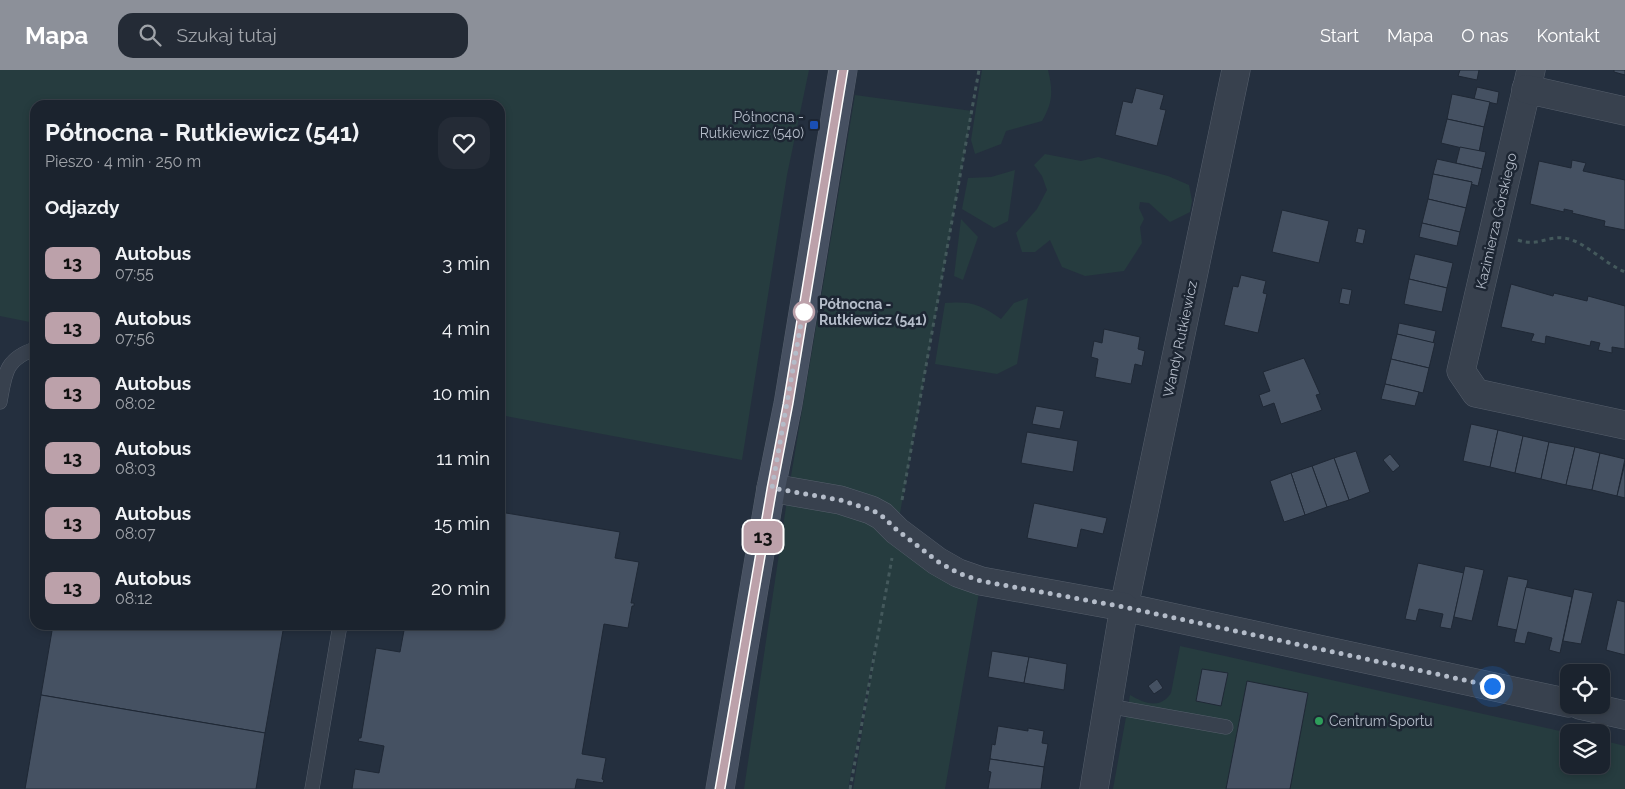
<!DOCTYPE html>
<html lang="pl">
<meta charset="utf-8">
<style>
body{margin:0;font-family:Raleway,sans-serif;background:#242b36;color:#f1f3f6;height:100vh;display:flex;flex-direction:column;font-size:19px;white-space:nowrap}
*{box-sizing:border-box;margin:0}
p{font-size:16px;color:#a0a4aa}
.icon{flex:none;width:28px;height:28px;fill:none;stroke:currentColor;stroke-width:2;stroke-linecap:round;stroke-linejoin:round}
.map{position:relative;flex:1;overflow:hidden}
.drawer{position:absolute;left:30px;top:30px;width:475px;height:530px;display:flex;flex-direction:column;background:#1b232e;border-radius:15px;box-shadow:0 2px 8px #0003,0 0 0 1px #39404a}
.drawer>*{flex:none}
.badge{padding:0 10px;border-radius:8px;font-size:18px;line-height:32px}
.controls{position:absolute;left:1560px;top:594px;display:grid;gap:10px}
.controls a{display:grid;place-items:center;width:50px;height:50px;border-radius:10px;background:#1b232e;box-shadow:0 2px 8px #0003,0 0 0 1px #39404a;font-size:25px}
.you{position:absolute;width:25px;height:25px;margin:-12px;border:4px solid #fff;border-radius:50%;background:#1a73e8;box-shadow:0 0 0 8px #1a73e833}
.map>.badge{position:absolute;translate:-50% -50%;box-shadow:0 0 0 2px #fff}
h2{padding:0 15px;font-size:19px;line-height:45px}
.round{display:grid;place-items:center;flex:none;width:52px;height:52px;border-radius:15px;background:#242b36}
.headline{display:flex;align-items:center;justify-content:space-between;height:85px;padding:0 15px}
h1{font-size:24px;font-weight:700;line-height:38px}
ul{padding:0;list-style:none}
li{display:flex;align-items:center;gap:15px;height:65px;padding:0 15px}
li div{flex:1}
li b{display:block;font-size:19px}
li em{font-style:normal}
li .badge{min-width:55px;font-weight:700;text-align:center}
header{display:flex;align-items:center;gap:30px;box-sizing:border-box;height:70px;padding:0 25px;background:#8c9099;color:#fff}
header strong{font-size:24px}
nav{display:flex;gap:28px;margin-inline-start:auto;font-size:18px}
.search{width:350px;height:45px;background:#242b36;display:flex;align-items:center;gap:12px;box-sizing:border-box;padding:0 18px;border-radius:15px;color:#a0a4aa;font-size:19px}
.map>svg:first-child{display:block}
.green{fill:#263c3f}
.building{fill:#455162;stroke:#1f2835}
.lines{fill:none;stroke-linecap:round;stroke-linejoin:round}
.lane-casing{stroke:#565f6c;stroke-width:15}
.street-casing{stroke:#565f6c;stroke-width:29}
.secondary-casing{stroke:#565f6c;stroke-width:29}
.path{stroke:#44595c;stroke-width:3;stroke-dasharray:4 4;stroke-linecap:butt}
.lane{stroke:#38414e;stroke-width:14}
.street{stroke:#38414e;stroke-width:28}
.secondary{stroke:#465061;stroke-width:28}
.line-casing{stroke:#fff;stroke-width:11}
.line{stroke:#bca1aa;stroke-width:8}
.walk{stroke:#b4bcc9;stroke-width:5;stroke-dasharray:0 9}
.transit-dot{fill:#1a4fb4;stroke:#1d2633;stroke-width:2}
.stop-dot{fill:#fff;stroke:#bca1aa;stroke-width:2.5}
.leisure-dot{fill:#2e9e5b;stroke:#1d2633;stroke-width:2}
.labels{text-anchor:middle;stroke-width:5;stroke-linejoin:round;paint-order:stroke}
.poi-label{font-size:14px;fill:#b4bcc9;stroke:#1d2633;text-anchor:end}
.street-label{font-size:14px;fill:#b4bcc9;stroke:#1d2633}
.stop-label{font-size:14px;font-weight:bold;fill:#b4bcc9;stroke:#1d2633;text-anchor:start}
</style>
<header>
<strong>Mapa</strong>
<div class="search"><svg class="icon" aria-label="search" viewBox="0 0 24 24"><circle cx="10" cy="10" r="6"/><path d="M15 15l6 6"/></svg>Szukaj tutaj</div>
<nav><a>Start</a><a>Mapa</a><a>O nas</a><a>Kontakt</a></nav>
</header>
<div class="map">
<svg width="1625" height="719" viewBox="0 0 1625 719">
<rect width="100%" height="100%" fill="#242f3e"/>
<g class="green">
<path d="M0,0H809L787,105L742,390L500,345V35H35V253L0,246Z"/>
<path d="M982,0H1048C1053,21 1053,32 1042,51L1006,61L1001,74L975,84L971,70Z"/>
<path d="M855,25L972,41L897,460L981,511L945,719H853L877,569L848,719H744L787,430Z"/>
<path d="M1045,84L1081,91L1098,87L1168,106L1189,115L1192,131L1190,142L1170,152L1149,133L1140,132L1139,138L1144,149L1140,157L1142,173L1124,201L1085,206L1062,197L1050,170L1035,182H1022L1016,163L1037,139L1047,120L1042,106L1034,95Z"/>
<path d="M1015,100L1008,151L994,158L962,139L968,108L991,107Z"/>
<path d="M961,149L978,167L963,210L954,206Z"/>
<path d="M1028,228L1017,294L997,304L935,294L945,233C971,231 980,234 1001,249L1014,233Z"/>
<path d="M1180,576L1569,663V695H1601V670L1625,676V719H1113L1130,625C1144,633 1160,640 1171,623Z"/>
</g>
<g class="building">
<path d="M1460,0H1479L1477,10L1458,6Z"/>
<path d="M1614,0H1625V5L1614,2Z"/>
<path d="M1477,17L1499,22L1497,34L1474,29Z"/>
<path d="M1136,18L1164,25L1160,39L1166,40L1157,76L1115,65L1123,31L1132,33Z"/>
<path d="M1452,24L1490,32L1484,57L1447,49Z"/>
<path d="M1447,49L1484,57L1479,82L1441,73Z"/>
<path d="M1460,77L1486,82L1482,99L1456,93Z"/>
<path d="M1437,89L1482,99L1478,116L1471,114L1472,112L1433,104Z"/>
<path d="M1572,90L1586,93L1583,101L1625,110V160L1604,156L1605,151L1572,143L1573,141L1564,139V142L1530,134L1539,91L1571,98Z"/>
<path d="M1433,104L1472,112L1466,138L1428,129Z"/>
<path d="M1428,129L1466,138L1460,162L1422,153Z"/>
<path d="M1282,140L1329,151L1319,193L1272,182Z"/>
<path d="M1422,153L1460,162L1457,176L1419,167Z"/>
<path d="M1358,158L1366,160L1363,174L1355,172Z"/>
<path d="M1415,184L1453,193L1447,218L1409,209Z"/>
<path d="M1241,205L1266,211L1263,223L1267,224L1258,263L1224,255L1233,216L1238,217Z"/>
<path d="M1409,209L1447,218L1442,242L1404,234Z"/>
<path d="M1511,214L1553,226L1554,223L1587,231L1588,226L1625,236V279L1612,277V283L1598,280L1600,273L1591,271L1590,276L1546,266L1545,274L1531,271L1534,264L1501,257Z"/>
<path d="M1342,218L1352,220L1349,235L1339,233Z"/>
<path d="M1399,253L1436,261L1433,273L1397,264Z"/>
<path d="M1104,259L1140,267L1138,279L1145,281L1142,296L1135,294L1131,314L1095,307L1098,289L1091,287L1094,271L1102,273Z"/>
<path d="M1397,264L1435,273L1429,298L1391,289Z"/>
<path d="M1304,288L1320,324L1316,325L1322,340L1281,354L1274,333L1263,337L1259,325L1270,321L1263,302Z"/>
<path d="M1391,289L1429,298L1423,323L1385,314Z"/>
<path d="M1385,314L1419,322L1415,336L1381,329Z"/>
<path d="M1036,336L1064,341L1060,359L1032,354Z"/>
<path d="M1471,354L1498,360L1490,397L1463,391Z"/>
<path d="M1498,360L1523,366L1515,403L1490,397Z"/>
<path d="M1027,362L1078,371L1073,402L1021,393Z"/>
<path d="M1523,366L1549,372L1541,409L1515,403Z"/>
<path d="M1549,372L1575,377L1566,415L1541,409Z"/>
<path d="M1575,377L1600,383L1592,420L1566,415Z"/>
<path d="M1356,381L1370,422L1349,430L1334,388Z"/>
<path d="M1600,383L1625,389L1617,426L1592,420Z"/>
<path d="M1390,384L1400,396L1393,402L1383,390Z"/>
<path d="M1334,388L1349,430L1327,437L1312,396Z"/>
<path d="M1625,393V428L1617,426Z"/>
<path d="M1312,396L1327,437L1305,445L1291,403Z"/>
<path d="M1291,403L1305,445L1284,452L1270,411Z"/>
<path d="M1034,433L1107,448L1103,464L1081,459L1077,478L1027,468Z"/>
<path d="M500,442L620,462L615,488L639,492L631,533H634V536H632L628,558L604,554L582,684L606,688L602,709L604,710L603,713L577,709L575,719H352L355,699L379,703L384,676L358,671L359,668H361L376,578L400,582L405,555H500Z"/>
<path d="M1418,493L1464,503L1451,559L1440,557L1443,544L1419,539L1416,551L1405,549Z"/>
<path d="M1465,496L1484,500L1472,551L1454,547Z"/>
<path d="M1508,506L1528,510L1517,560L1497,556Z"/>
<path d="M1526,517L1572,527L1560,583L1549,580L1552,568L1528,562L1525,574L1514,572Z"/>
<path d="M1574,519L1593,523L1581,574L1563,571Z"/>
<path d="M1617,530L1625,532V585L1606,580Z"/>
<path d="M53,555H284L265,663L41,625Z"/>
<path d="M992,581L1029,587L1024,613L988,607Z"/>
<path d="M1029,587L1067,594L1064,620L1024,613Z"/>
<path d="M1202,599L1228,603L1221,636L1196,631Z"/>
<path d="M1157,609L1163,618L1154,624L1148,616Z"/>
<path d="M1247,611L1308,623L1290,719H1226Z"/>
<path d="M41,625L265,663L256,719H25Z"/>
<path d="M998,656L1028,661V658L1044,661L1042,673L1048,674L1044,697L990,689L992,674L995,675Z"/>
<path d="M990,689L1044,697L1041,719H988L991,702L988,701Z"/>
</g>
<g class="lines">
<defs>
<g id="lane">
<path d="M0,332C5,304 5,289 35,279"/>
<path d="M1108,636L1226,657"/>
<path d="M312,719L340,555"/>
</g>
<g id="street">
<path d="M1236,0L1124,537L1569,633"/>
<path d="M1531,0L1461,301L1476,323L1625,355"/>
<path d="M1526,19L1625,41"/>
<path d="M771,418L840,430L871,440L882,446L897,461L937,491L958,503L981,511L1124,537L1094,719"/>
<path d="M1580,635L1625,645"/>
</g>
<path id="secondary" d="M720,719L771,418L788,334L843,0"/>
</defs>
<use href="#lane" class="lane-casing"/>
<use href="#street" class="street-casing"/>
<use href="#secondary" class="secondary-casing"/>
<g class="path">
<path d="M1518,170C1536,177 1548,166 1564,168C1583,170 1605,194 1625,202"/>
<path d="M902,430L979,0"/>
<path d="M850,719L892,488"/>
</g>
<use href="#lane" class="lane"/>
<use href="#street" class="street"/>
<use href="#secondary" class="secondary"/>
</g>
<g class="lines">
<defs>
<path id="line" d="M720,719L772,418L788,334L843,0"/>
</defs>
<use href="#line" class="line-casing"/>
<use href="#line" class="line"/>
<path class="walk" d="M804,242V236L772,418L840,430L872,440L882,446L897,460L937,491L958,503L981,511L1124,537L1492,616"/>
</g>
<rect class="transit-dot" x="809" y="50" width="10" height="10" rx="2.5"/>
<circle class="stop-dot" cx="804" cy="242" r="10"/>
<circle class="leisure-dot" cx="1319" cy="651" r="5"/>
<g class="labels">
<g class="poi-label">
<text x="804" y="52">Północna -<tspan x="804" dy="16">Rutkiewicz (540)</tspan></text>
<text x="1329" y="656" text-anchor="start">Centrum Sportu</text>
</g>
<g class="street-label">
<text transform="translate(1496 151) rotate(-77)" y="5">Kazimierza Górskiego</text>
<text transform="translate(1180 269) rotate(-78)" y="5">Wandy Rutkiewicz</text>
</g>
<g class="stop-label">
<text x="819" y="239">Północna -<tspan x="819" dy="16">Rutkiewicz (541)</tspan></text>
</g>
</g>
</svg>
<div class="controls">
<a><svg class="icon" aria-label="locate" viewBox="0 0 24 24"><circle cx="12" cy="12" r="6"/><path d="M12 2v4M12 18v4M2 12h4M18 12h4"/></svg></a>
<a><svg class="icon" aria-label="layers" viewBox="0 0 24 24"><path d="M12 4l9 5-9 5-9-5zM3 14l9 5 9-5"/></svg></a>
</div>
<div class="you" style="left:1492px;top:616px"></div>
<b class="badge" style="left:763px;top:467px;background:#bca1aa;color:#111">13</b>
<section class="drawer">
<div class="headline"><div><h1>Północna - Rutkiewicz (541)</h1><p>Pieszo · 4 min · 250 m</p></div><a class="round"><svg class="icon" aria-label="heart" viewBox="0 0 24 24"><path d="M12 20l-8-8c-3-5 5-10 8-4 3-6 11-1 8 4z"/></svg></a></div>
<h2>Odjazdy</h2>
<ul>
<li><span class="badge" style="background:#bca1aa;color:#111">13</span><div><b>Autobus</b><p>07:55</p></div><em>3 min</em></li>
<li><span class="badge" style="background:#bca1aa;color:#111">13</span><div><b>Autobus</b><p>07:56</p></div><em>4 min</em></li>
<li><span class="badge" style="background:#bca1aa;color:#111">13</span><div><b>Autobus</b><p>08:02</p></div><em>10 min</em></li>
<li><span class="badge" style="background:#bca1aa;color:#111">13</span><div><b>Autobus</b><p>08:03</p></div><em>11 min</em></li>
<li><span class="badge" style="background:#bca1aa;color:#111">13</span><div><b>Autobus</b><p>08:07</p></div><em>15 min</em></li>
<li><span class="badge" style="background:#bca1aa;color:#111">13</span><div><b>Autobus</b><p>08:12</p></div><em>20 min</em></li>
</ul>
</section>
</div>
